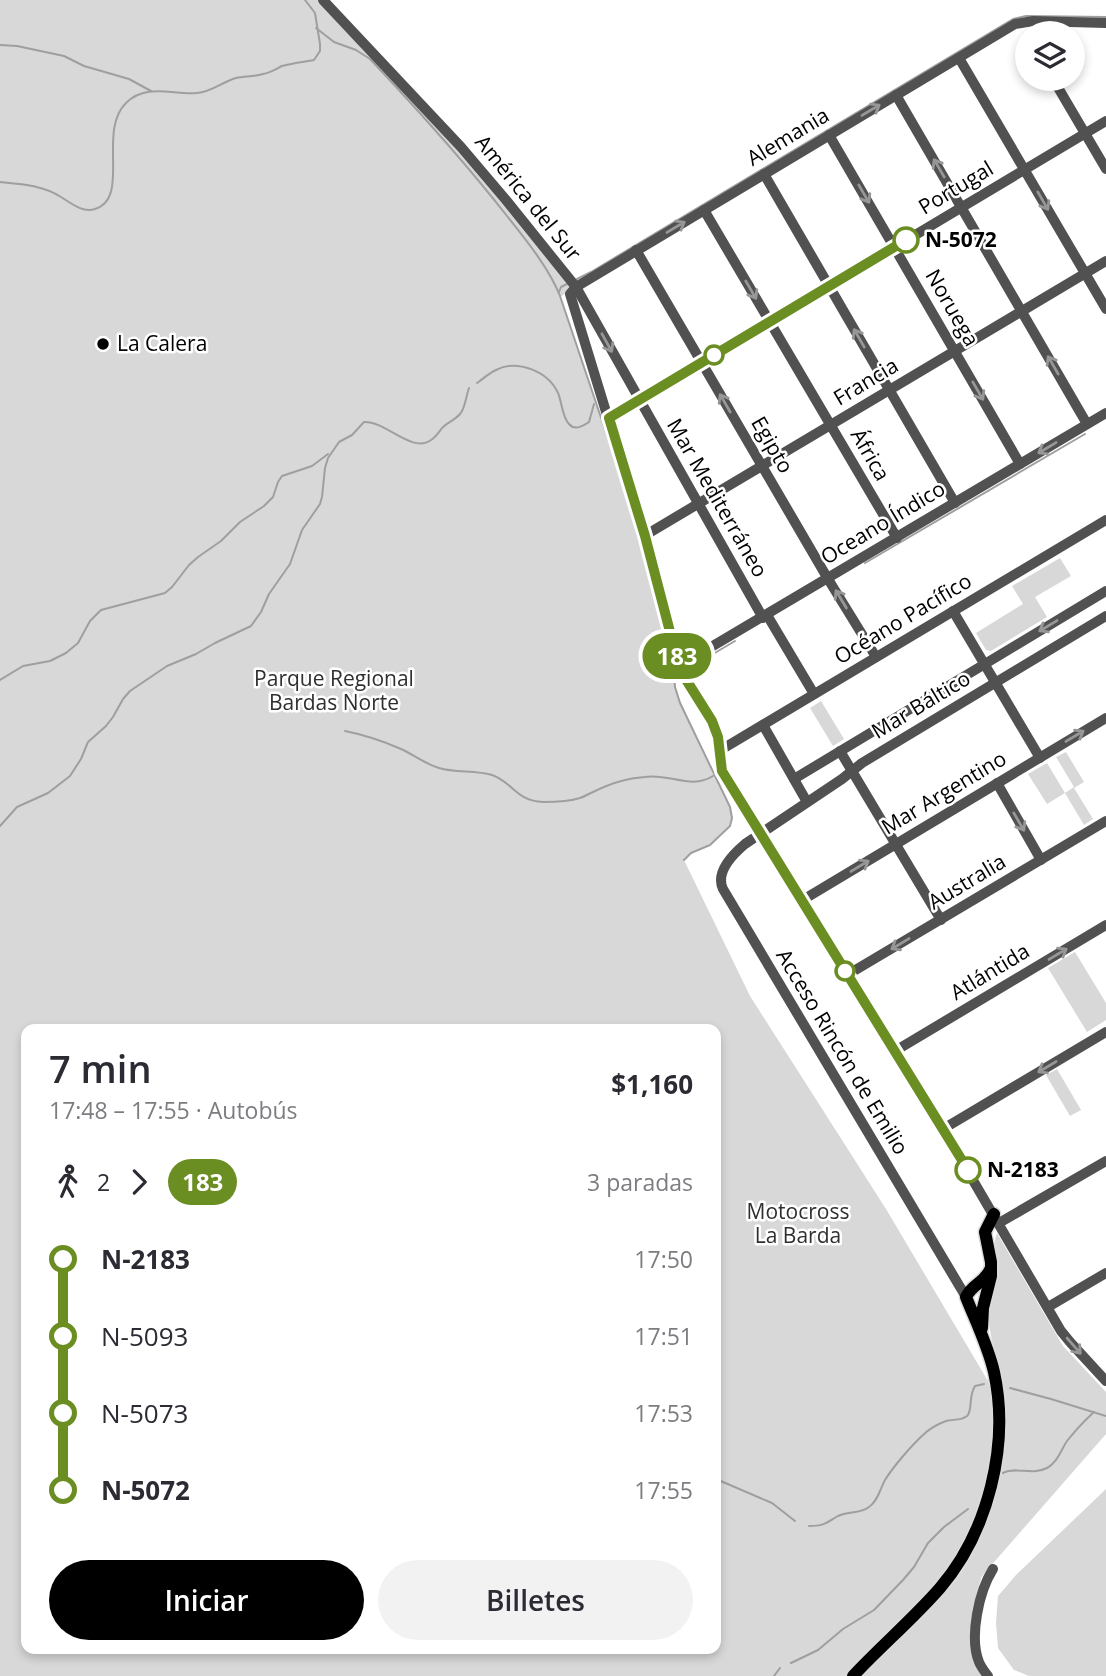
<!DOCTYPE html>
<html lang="es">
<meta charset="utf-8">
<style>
body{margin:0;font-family:"Open Sans",sans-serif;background:#f2f2f3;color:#2b2b33;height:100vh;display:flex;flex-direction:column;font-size:26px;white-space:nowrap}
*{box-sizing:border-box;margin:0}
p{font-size:23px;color:#7c7c81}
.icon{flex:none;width:38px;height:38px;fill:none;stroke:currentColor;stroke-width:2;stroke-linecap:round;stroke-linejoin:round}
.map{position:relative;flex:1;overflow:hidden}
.drawer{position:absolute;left:21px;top:1024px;width:700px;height:630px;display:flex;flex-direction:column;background:#fff;border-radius:14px;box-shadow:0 4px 10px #0003}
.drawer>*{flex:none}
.badge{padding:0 14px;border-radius:23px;font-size:24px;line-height:46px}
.tools{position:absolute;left:1015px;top:21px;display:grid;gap:14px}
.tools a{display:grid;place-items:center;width:70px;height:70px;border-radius:50%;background:#fff;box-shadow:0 4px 10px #0003;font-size:35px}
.map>.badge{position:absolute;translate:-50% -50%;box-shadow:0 0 0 4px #fff}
.legs{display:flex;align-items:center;gap:10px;height:77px;padding:0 28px;font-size:23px}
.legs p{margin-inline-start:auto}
.overview{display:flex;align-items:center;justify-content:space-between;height:119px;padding:0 28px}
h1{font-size:38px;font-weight:600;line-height:52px}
.button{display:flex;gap:14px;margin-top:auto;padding:14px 28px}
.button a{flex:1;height:80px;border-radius:42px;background:#000;color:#fff;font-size:28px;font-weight:600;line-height:80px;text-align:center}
.button a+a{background:#f2f2f3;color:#2b2b33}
ul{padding:0 28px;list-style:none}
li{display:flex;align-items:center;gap:24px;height:77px;font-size:26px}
li i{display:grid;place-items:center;width:10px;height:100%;margin:0 9px;background:currentColor}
li i::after{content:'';width:18px;height:18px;margin:-9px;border:5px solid;border-radius:50%;background:#fff}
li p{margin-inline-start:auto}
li:first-child i{background:linear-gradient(#0000 50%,currentColor 0)}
li:last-child i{background:linear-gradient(currentColor 50%,#0000 0)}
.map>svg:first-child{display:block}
.green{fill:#d8d8d8;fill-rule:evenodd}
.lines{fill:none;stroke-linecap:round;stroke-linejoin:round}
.stream{stroke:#9f9f9f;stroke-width:2}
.major-casing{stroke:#dbdbdb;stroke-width:15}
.minor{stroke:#515151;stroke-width:10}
.major{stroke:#000;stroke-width:12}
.oneway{stroke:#979797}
.line-1-casing{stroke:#fff;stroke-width:16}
.line-1{stroke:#6b8e23;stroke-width:10}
.stop-1-dot{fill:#fff;stroke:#6b8e23;stroke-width:3.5}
.poi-dot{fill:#000;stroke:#fff;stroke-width:2.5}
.labels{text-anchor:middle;stroke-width:5;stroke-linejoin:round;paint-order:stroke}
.street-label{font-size:21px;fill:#000;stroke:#fff}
.stop-label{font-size:21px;font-weight:bold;fill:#000;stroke:#fff;text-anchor:start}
.poi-label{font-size:21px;fill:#000;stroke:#fff;text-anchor:start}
.park-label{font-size:21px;fill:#2f2f2f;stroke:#fff}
</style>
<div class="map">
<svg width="1106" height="1676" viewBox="0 0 1106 1676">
<rect width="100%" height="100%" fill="#fff"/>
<g class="green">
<path d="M0,0H323L461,147L576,287L560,297L618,468L669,643L677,694L732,813V818L730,826L714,842L691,853L684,860L750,996L886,1209L988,1381L993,1394L994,1438L984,1494L966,1542L931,1591L845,1676H0ZM26,1029H716V1648H26Z"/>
<path d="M1060,558L1071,576L1035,597L1047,617L991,651L986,650L976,633L1023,604L1012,586Z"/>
<path d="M821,701L844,739L833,746L810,708Z"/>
<path d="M1066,752L1084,782L1074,788L1093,819L1084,825L1065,793L1047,804L1028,774L1047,763L1065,793L1074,787L1056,757Z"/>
<path d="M1075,952L1106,1003V1020L1087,1032L1048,968Z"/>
<path d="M1057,1069L1081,1110L1070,1116L1046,1075Z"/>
<path d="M997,1233L1063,1346L1106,1392V1434L982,1576C975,1594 968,1643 974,1661C976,1667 979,1671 983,1676H861L952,1585C977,1553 983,1531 993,1493C997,1477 1002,1461 1004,1446C1007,1424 1005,1402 1002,1381C999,1360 989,1339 989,1318C989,1301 995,1286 996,1270C997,1257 992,1245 997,1233Z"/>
<path d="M1106,1489V1676H1029L1014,1670L998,1648L996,1623L998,1596L1016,1575Z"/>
</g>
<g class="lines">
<g class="stream">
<path d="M316,28L334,42L356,50L370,59C418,110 464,161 507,216C526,240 549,268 560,296L618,468L654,591"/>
<path d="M0,45L17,46L64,56L84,66L129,79L151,91"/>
<path d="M0,182C22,184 42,185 61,197C71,203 82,213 95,209C131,198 97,131 126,103C146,83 173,95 197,93C212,92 222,82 236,78C245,76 254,77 263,74C270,73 276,69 282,66C293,63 303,62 314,60L320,51V44L315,13L305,0"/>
<path d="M577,279L591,272L1013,19L1026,16L1106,17"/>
<path d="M559,292L561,287L567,284"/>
<path d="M477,383C483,379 489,373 496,370C517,359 548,371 558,393C562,402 562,417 569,424C575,431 583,426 589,422L594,404"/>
<path d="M865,563L1085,434"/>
<path d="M673,661L675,687L680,703L730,807L732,818L730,826L710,845L691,853L684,860"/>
<path d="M686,670L735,641"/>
<path d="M0,680L23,666L50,661L66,653L78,643L90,621L101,610L165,593L172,587L189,565L198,557L221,541L240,522L264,506L273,497L278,482L282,476L312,466L328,454"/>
<path d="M345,731C365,735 383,741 401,749C414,755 425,764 439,768C456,773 475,770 492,775C514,783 516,801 543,802C554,802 568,802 580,798C588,795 596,790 604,787C617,781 632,778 645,777C669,773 691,790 713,776"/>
<path d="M0,826L17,807L48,793L70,776L81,759L88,742L106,726L113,717L123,699L130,691L167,666L196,654L215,643L251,626L261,612L269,594L290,564L302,530L320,504L322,497L325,468L328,458L339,442L352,435L364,422C386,421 412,454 431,440C436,437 439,432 442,428C448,422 455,420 460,414C465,409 466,396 469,388"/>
<path d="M1010,1388L1051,1399L1106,1416"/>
<path d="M1003,1473C1016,1466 1031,1476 1047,1468C1057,1463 1061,1450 1067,1441C1075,1431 1084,1421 1094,1412"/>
<path d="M716,1479L772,1503L795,1521"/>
<path d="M809,1526C824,1526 826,1523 838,1516C848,1511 860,1514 869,1507C878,1501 880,1489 885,1480C893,1467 911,1446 923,1435C929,1429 938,1424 946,1421C953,1419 961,1421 967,1416C973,1410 968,1397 975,1386L984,1384"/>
<path d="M791,1663L818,1650L843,1629L874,1610L903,1580L914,1567L928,1543L944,1527L968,1509"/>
<path d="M774,1676L780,1668"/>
</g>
<defs>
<g id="major">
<path d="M982,1328L983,1308L991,1276V1262L985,1232L994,1214"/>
<path d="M853,1676C881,1646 913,1619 940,1588C988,1532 1010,1445 994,1372C988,1346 976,1322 966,1297C973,1283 984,1284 991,1268"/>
</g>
</defs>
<use href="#major" class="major-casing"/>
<g class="minor">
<path d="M323,0L461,147L506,200L576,287L763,618"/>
<path d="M1106,23L1033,21L1015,24L576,287L570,294L644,536L680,670L712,721L718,737L721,771L943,1129L1061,1331L1070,1342L1106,1381"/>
<path d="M959,58L1106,309"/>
<path d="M1053,79L1106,169"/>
<path d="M896,95L1087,424"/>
<path d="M829,135L1020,464"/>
<path d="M764,174L955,503"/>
<path d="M704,210L897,538"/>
<path d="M636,250L828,579L876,657"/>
<path d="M609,418L1106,121"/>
<path d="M644,536L1106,261"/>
<path d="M953,611L1040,758"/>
<path d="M767,615L814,694"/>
<path d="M679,666L1106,413"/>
<path d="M763,725L807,802"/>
<path d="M719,751L1106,520"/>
<path d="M840,751L941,920"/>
<path d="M794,779L1106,591"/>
<path d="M997,783L1041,860"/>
<path d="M801,901L1106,718"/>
<path d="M847,975L1106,821"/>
<path d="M895,1051L1106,925"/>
<path d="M943,1129L1106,1032"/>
<path d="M999,1223L1106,1161"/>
<path d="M966,1297L723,889C715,872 732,855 745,844L842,779L862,763L1106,616"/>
<path d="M1048,1307L1106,1273"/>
<path d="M988,1676C985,1672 981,1667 979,1662C969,1637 979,1591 993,1569"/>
</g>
<use href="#major" class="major"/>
</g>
<defs><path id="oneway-shaft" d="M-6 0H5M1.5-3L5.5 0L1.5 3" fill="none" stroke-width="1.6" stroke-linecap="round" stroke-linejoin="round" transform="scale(1.75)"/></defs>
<g class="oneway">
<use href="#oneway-shaft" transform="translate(871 110) rotate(-31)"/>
<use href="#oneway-shaft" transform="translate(939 168) rotate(-120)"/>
<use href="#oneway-shaft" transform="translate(864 194) rotate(60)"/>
<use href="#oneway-shaft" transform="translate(1043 201) rotate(60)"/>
<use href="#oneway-shaft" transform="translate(676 227) rotate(-31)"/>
<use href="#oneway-shaft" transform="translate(751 290) rotate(60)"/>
<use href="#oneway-shaft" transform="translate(859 338) rotate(-120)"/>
<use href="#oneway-shaft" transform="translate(607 343) rotate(61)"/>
<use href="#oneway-shaft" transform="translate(1053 365) rotate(-120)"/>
<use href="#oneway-shaft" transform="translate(978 391) rotate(60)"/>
<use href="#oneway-shaft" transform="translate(725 403) rotate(-120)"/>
<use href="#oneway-shaft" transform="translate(1047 448) rotate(149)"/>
<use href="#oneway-shaft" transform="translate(841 599) rotate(-121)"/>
<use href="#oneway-shaft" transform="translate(1048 626) rotate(149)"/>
<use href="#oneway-shaft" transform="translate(1075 736) rotate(-31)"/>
<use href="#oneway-shaft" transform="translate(1019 822) rotate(60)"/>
<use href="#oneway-shaft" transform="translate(860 866) rotate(-31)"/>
<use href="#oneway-shaft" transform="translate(900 944) rotate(149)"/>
<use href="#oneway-shaft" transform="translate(1058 954) rotate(-31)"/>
<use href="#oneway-shaft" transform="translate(1047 1067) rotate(149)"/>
<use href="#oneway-shaft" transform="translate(1074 1346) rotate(49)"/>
</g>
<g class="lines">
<defs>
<path id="line-1" d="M906,240L609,418L645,536L680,670L712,721L718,737L722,771L968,1170"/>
</defs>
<use href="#line-1" class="line-1-casing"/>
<use href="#line-1" class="line-1"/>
</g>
<g class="stop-1-dot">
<circle cx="906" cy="240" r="12"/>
<circle cx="714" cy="355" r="9"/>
<circle cx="845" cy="971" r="9"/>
<circle cx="968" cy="1170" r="12"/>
</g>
<circle class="poi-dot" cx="103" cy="344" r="7"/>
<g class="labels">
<g class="street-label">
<text transform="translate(788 137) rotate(-31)" y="7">Alemania</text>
<text transform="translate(956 188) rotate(-31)" y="7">Portugal</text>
<text transform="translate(528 198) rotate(51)" y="7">América del Sur</text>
<text transform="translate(952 308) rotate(60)" y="7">Noruega</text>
<text transform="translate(866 382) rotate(-31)" y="7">Francia</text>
<text transform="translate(772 445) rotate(60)" y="7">Egipto</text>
<text transform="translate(870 455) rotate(60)" y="7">África</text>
<text transform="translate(717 498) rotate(60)" y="7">Mar Mediterráneo</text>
<text transform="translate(883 523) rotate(-31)" y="7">Oceano Índico</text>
<text transform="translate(903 619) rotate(-31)" y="7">Océano Pacífico</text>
<text transform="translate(921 705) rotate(-31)" y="7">Mar Báltico</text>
<text transform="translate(944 793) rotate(-31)" y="7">Mar Argentino</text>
<text transform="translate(967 882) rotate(-31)" y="7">Australia</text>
<text transform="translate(990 972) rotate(-31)" y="7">Atlántida</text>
<text transform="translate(842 1052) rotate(59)" y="7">Acceso Rincón de Emilio</text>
</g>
<g class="stop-label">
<text x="925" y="247">N-5072</text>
<text x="987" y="1177">N-2183</text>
</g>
<g class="poi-label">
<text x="117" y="351">La Calera</text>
</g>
<g class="park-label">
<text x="334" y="686">Parque Regional<tspan x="334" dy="24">Bardas Norte</tspan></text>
<text x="798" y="1219">Motocross<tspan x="798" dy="24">La Barda</tspan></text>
</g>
</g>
</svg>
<div class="tools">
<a><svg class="icon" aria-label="layers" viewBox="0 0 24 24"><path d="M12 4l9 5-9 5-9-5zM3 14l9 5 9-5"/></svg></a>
</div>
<b class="badge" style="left:677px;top:656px;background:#6b8e23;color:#fff">183</b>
<section class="drawer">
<div class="overview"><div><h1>7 min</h1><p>17:48 – 17:55 · Autobús</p></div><b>$1,160</b></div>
<div class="legs"><svg class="icon" aria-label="walk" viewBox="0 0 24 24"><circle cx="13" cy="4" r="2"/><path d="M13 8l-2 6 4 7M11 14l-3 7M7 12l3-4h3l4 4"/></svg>2<svg class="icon" aria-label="forward" viewBox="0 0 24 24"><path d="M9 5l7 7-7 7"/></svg><b class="badge" style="background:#6b8e23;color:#fff">183</b><p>3 paradas</p></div>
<ul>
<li><i style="color:#6b8e23"></i><b>N-2183</b><p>17:50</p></li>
<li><i style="color:#6b8e23"></i><span>N-5093</span><p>17:51</p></li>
<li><i style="color:#6b8e23"></i><span>N-5073</span><p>17:53</p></li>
<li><i style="color:#6b8e23"></i><b>N-5072</b><p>17:55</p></li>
</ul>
<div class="button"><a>Iniciar</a><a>Billetes</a></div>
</section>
</div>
